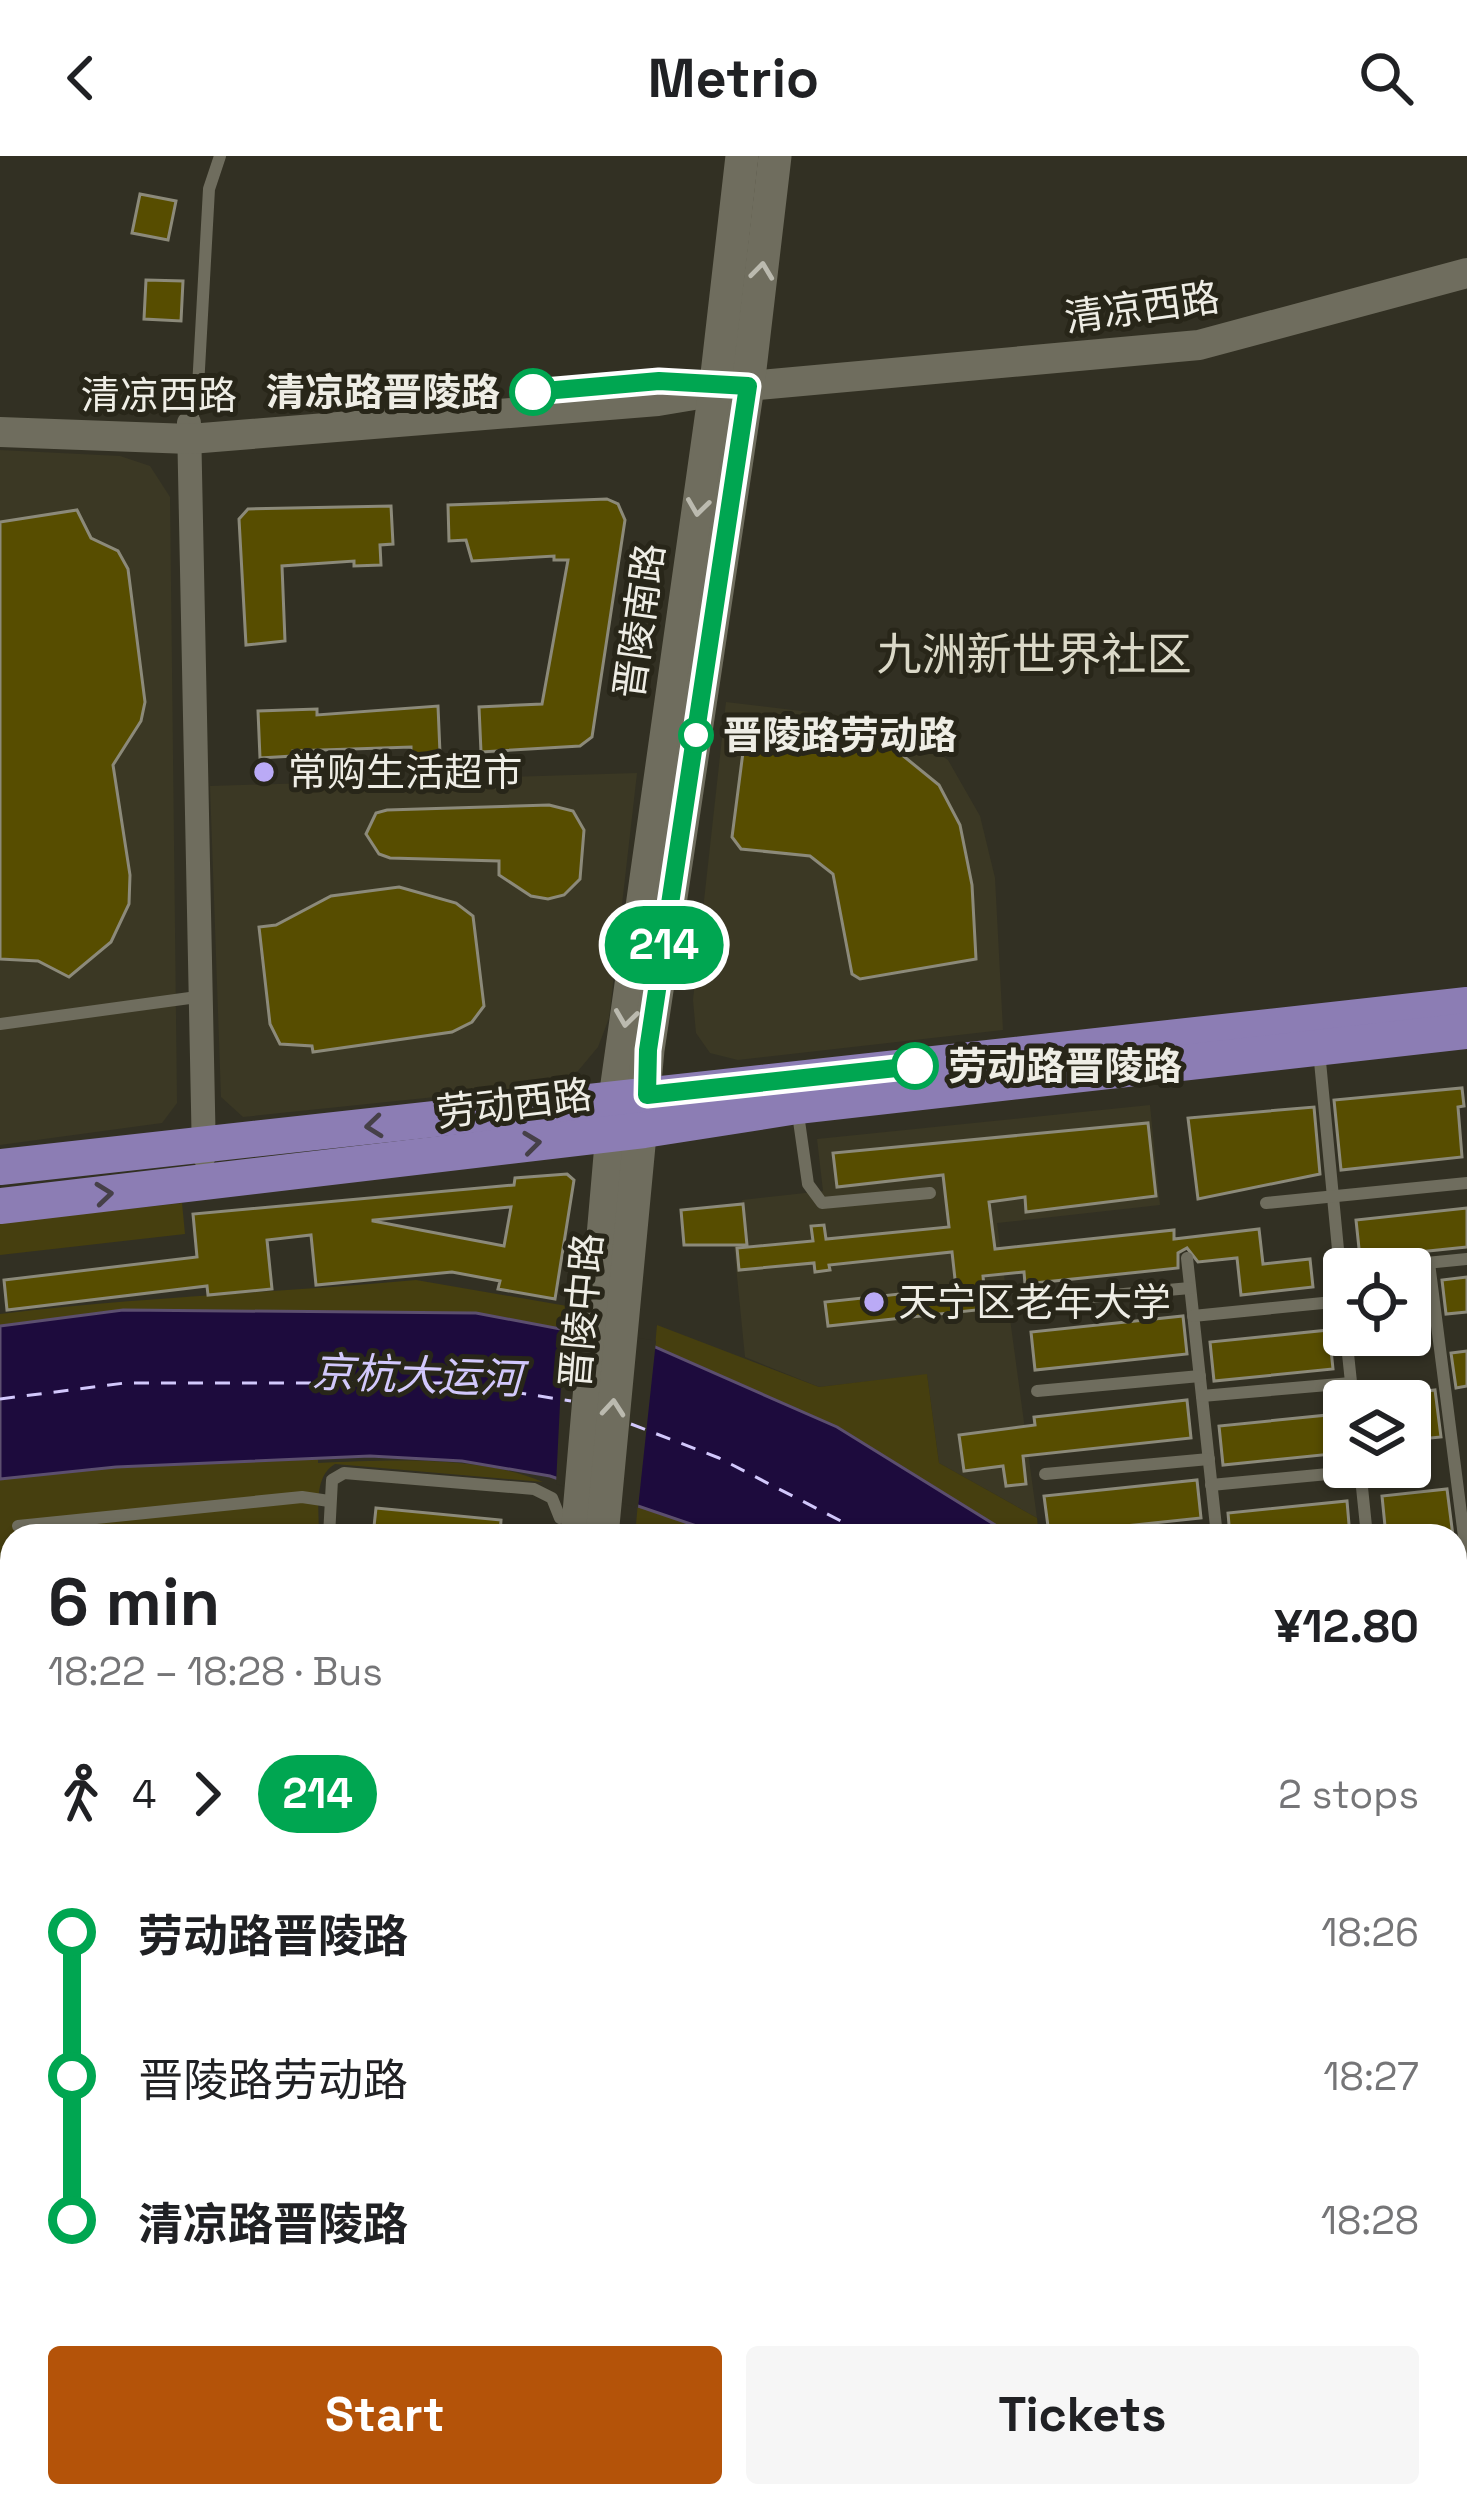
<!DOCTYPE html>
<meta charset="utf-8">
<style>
body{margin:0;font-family:"Space Grotesk","Noto Sans SC",sans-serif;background:#f6f6f6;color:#202124;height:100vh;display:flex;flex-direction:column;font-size:45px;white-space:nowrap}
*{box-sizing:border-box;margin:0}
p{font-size:39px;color:#757577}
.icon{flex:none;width:66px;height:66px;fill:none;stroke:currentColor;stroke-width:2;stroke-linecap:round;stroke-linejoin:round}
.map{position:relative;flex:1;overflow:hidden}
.drawer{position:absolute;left:0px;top:1368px;width:1467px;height:984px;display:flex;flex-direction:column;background:#fff;border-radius:36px 36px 0 0;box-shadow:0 3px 9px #0004}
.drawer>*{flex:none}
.badge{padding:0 24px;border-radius:39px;font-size:42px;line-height:78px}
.tools{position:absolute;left:1323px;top:1092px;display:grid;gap:24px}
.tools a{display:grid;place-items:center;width:108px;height:108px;border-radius:12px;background:#fff;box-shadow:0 3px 9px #0004;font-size:60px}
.map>.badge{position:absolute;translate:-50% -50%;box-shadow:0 0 0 6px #fff}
.legs{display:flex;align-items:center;gap:18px;height:132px;padding:0 48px;font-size:39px}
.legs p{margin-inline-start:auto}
.headline{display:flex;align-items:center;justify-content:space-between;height:204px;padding:0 48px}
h1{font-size:66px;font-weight:800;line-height:90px}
.action{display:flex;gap:24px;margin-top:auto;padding:24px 48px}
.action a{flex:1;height:138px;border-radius:12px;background:#b45309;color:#fff;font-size:48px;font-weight:800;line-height:138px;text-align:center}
.action a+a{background:#f6f6f6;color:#202124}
ul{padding:0 48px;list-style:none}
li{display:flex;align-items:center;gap:42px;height:144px;font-size:45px}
li i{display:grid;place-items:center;width:18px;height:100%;margin:0 15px;background:currentColor}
li i::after{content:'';width:30px;height:30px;margin:-15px;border:9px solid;border-radius:50%;background:#fff}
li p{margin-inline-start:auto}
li:first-child i{background:linear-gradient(#0000 50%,currentColor 0)}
li:last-child i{background:linear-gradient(currentColor 50%,#0000 0)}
header{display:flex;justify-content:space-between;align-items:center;height:156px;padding:0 48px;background:#fff;font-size:54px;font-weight:800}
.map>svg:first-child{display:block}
.built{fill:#3b3824}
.green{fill:#463f0f}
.water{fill:#1d0b3d;stroke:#5c4f6f;stroke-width:3}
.pier{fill:#323023}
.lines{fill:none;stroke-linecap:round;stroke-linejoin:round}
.ferry{stroke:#d2c8fc;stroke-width:3;stroke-dasharray:15 12;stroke-linecap:butt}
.building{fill:#574d00;stroke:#8c8a7a;stroke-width:3;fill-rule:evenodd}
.service{stroke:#6f6d5e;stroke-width:12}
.minor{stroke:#6f6d5e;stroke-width:24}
.tertiary{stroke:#6f6d5e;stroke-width:30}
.secondary{stroke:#6f6d5e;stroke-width:33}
.primary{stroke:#8c7db4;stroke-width:36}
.oneway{stroke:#bbbaaf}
.oneway2{stroke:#464048}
.line-1-casing{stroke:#fff;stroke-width:27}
.line-1{stroke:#00a651;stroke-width:18}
.stop-1-dot{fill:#fff;stroke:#00a651;stroke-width:6}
.poi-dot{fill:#baaaf6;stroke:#282619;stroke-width:4.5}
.labels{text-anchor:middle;stroke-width:10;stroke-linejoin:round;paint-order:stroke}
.street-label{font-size:39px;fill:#eeede5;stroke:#282619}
.stop-label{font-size:39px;font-weight:bold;fill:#eeede5;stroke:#282619;text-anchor:start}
.poi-label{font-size:39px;fill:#eeede5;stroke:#282619;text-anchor:start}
.water-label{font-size:42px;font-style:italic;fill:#d2c8fc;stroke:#282619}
.quarter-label{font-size:45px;fill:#dbd9c8;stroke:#282619}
</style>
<header><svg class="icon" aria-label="back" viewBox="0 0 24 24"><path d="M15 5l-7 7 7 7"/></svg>Metrio<svg class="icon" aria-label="search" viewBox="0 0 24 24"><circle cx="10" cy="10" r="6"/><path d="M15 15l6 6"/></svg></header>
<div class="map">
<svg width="1467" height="2352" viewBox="0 0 1467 2352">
<rect width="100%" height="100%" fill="#323023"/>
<g class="built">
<path d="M0,294L120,300L150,310L170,341L177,947L162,967L0,989Z"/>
<path d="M726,546L891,566L948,604L980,660L995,722L1003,874L738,904L710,897L696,877L693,844Z"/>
<path d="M637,617L609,862L598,891L578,915L541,930L243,961L221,941L210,630Z"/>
<path d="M1150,949L1160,1049L997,1067L1037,1362L939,1307L927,1219L819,1231L745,1201L734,1090L747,1088L742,1044L823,1035L817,983Z"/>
<path d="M1467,1951V2105L1455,2099V1975Z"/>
<path d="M1455,2321L1467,2324V2352H1039L1043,2340H1455Z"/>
<path d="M573,2340H1021L1017,2352H588Z"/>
</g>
<g class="green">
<path d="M182,1047L185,1078L0,1099V1067Z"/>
<path d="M416,1124L567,1150L563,1174L476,1157L123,1154L0,1170V1158C138,1141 277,1137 416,1124Z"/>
<path d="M657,1169L819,1231L927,1218L939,1307L1037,1362L1039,1380H1013L837,1271L655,1191Z"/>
<path d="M318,1303V1307C388,1304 479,1299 543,1326L335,1308C313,1321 319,1354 319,1378L12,1380V1413L0,1414V1323L116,1311Z"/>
<path d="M638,1346L726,1380H635Z"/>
<path d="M12,1609V1827H0V1611Z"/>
</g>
<g class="water">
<path d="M123,1154L476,1157L655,1191L837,1271L1013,1380H726L550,1320L462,1305L370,1300L116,1311L0,1323V1170Z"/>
<path d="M1455,1612L1467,1613V1815L1455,1808Z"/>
</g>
<path class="pier" d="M564,1168L656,1185L638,1352L556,1328Z"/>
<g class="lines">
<g class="ferry">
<path d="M0,1243L125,1227H456L571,1245"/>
<path d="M631,1268L719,1302L870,1380"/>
<path d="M1455,1717L1467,1724"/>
</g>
</g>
<g class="building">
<path d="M140,38L176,45L168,84L132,77Z"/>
<path d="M146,124L183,125L181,165L144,163Z"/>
<path d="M607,343L618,348L625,364L592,581L580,590L481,596L479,551L542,548L568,404H554V400L472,405L466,384L449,385L448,349Z"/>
<path d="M391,350L393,388L380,389L381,409L354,410V405L282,410L285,485L246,489L239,363L248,353Z"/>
<path d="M77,354L91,382L118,395L128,413L145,546L141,565L113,609L130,719L129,748L111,786L69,821L38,805L0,803V366Z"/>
<path d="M438,550L440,597L411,598V591L293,595V600L260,602L258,555L317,553V559Z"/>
<path d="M756,569L880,581L939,629L960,669L972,729L976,803L860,823L852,818L833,718L810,700L741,693L732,681L746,573Z"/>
<path d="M549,649L573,655L584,674L580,723L564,739L548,743L531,740L499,719V705L390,702L379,698L366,678L376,657L387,654Z"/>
<path d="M399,731L456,747L473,760L484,850L472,866L452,876L313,896L312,890L280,888L270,868L259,771L276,769L331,740Z"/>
<path d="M1462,932L1464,950L1458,951L1462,1001L1341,1014L1334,944Z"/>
<path d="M1314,951L1320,1018L1198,1043L1188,962Z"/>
<path d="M1148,967L1156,1040L1026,1056L1025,1041L989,1046L995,1093L1174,1074V1083L1259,1073L1263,1108L1310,1103L1313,1131L1241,1139L1237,1102L1198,1106L1187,1092L1178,1097V1112L1025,1128L1024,1116L983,1120L986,1153L828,1170L825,1146L956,1132L952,1096L829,1109L830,1114L815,1116L814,1107L739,1114L737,1092L813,1085L811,1070L824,1069L826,1083L949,1071L943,1019L837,1031L833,997Z"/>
<path d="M567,1018L574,1024L555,1143L498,1133L500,1125L452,1116L316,1129L311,1079L267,1084L272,1133L208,1139L207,1130L7,1154L4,1124L197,1101L193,1058L514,1029L515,1022ZM511,1051L504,1090L373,1065V1064Z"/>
<path d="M743,1048L747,1089H684L681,1054Z"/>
<path d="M1467,1052V1091L1360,1102L1356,1064Z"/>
<path d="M1467,1121V1156L1446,1158L1442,1124Z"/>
<path d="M1422,1138L1428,1184L1410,1186V1139Z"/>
<path d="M1183,1160L1187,1198L1035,1214L1031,1176Z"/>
<path d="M1329,1174L1333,1213L1214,1225L1210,1186Z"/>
<path d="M1467,1195V1230L1456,1232L1451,1197Z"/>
<path d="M1435,1234L1441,1281L1410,1284V1237Z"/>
<path d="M1187,1244L1191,1282L1023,1300L1026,1328L1006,1330L1003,1310L964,1315L959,1279L1035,1269L1034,1261Z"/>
<path d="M1338,1258L1342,1297L1223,1309L1219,1270Z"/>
<path d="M1197,1324L1201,1362L1049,1378L1044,1340Z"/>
<path d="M1447,1333L1453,1380H1386L1382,1340Z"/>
<path d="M1347,1345L1350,1380H1230L1228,1357Z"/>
<path d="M376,1352L501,1364L500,1380H373Z"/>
</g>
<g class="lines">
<g class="service">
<path d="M189,267L197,249L209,33L220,0"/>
<path d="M0,868L197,841"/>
<path d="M1319,895L1344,1156"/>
<path d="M797,951L808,1028L822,1047L930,1037"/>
<path d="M1266,1047L1467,1027"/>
<path d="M1187,1102L1217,1380"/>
<path d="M1429,1107L1467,1404"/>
<path d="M1365,1113L1467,1103"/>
<path d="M1024,1147L1190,1132"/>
<path d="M1193,1160L1343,1145"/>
<path d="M1346,1179L1353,1245"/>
<path d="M1037,1235L1200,1220"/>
<path d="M1202,1240L1351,1227"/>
<path d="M1360,1312L1367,1380"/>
<path d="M1045,1318L1209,1303"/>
<path d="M1211,1329L1360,1315"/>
<path d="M18,1370L302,1341L329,1345"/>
<path d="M329,1380L332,1324L344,1317L534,1333L552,1342L560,1362"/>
<path d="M1455,1496L1467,1495"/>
<path d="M1455,1959L1467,1935"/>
<path d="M0,1987L12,1988"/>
<path d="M1,2321L12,2331"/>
<path d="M22,2340L35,2352"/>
</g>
<g class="minor">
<path d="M189,267L204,1000"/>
<path d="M1455,1869L1467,1875"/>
<path d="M206,2352L208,2340"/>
<path d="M1028,2352L1032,2340"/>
</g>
<path class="tertiary" d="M0,276L190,283L658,245L748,230L1199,189L1467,117"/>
<g class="secondary">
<path d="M577,1380L615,942L716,227L742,0"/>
<path d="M602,1380L648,894L748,230L775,0"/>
<path d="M0,2178L12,2182"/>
<path d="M420,2340L452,2352"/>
<path d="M495,2340L516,2352"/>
</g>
<g class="primary">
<path d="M0,1011L1467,849"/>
<path d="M0,1050L644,974L797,950L1467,875"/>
</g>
</g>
<defs><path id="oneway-chevron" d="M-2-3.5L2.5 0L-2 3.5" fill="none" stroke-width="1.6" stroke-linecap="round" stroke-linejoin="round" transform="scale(3)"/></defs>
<g class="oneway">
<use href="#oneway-chevron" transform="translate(762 115) rotate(-83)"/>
<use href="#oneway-chevron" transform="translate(698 351) rotate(98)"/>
<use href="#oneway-chevron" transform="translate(626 862) rotate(98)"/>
<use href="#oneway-chevron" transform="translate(613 1252) rotate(-85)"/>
</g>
<g class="oneway2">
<use href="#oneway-chevron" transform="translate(374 970) rotate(174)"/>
<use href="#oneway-chevron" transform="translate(532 987) rotate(-7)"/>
<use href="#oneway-chevron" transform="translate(104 1038) rotate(-6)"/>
</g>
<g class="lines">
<defs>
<path id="line-1" d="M533,236L659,225L748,230L648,894L647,939L915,910"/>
</defs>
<use href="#line-1" class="line-1-casing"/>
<use href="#line-1" class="line-1"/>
</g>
<g class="stop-1-dot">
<circle cx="533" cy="236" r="21"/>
<circle cx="696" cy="579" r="15"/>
<circle cx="915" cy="910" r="21"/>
</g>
<g class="poi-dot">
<circle cx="264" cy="616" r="12"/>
<circle cx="874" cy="1146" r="12"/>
</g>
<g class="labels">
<g class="street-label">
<text transform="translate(1142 151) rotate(-8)" y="14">清凉西路</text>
<text x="159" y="253">清凉西路</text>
<text transform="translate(639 465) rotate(-82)" y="14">晋陵南路</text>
<text transform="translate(514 947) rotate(-7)" y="14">劳动西路</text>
<text transform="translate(581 1155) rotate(-85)" y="14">晋陵中路</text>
</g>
<g class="stop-label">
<text x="500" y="250" text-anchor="end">清凉路晋陵路</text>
<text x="723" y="593">晋陵路劳动路</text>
<text x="948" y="924">劳动路晋陵路</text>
</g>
<g class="poi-label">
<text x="288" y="630">常购生活超市</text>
<text x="898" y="1160">天宁区老年大学</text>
</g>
<g class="water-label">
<text transform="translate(417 1219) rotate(2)" y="15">京杭大运河</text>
</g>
<g class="quarter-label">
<text x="1034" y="514">九洲新世界社区</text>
</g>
</g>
</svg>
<div class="tools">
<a><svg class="icon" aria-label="locate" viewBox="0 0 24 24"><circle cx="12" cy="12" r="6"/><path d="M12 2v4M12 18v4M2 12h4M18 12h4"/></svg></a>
<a><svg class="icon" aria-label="layers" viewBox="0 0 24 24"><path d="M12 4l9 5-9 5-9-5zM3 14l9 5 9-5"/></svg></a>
</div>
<b class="badge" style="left:664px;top:789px;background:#00a651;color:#fff">214</b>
<section class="drawer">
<div class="headline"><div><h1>6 min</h1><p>18:22 – 18:28 · Bus</p></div><b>¥12.80</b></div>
<div class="legs"><svg class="icon" aria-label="walk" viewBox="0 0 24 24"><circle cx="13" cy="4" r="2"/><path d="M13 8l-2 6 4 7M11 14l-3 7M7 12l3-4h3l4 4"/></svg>4<svg class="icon" aria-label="forward" viewBox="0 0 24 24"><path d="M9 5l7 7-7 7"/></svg><b class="badge" style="background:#00a651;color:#fff">214</b><p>2 stops</p></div>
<ul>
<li><i style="color:#00a651"></i><b>劳动路晋陵路</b><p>18:26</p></li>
<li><i style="color:#00a651"></i><span>晋陵路劳动路</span><p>18:27</p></li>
<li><i style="color:#00a651"></i><b>清凉路晋陵路</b><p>18:28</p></li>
</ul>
<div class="action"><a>Start</a><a>Tickets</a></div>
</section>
</div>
